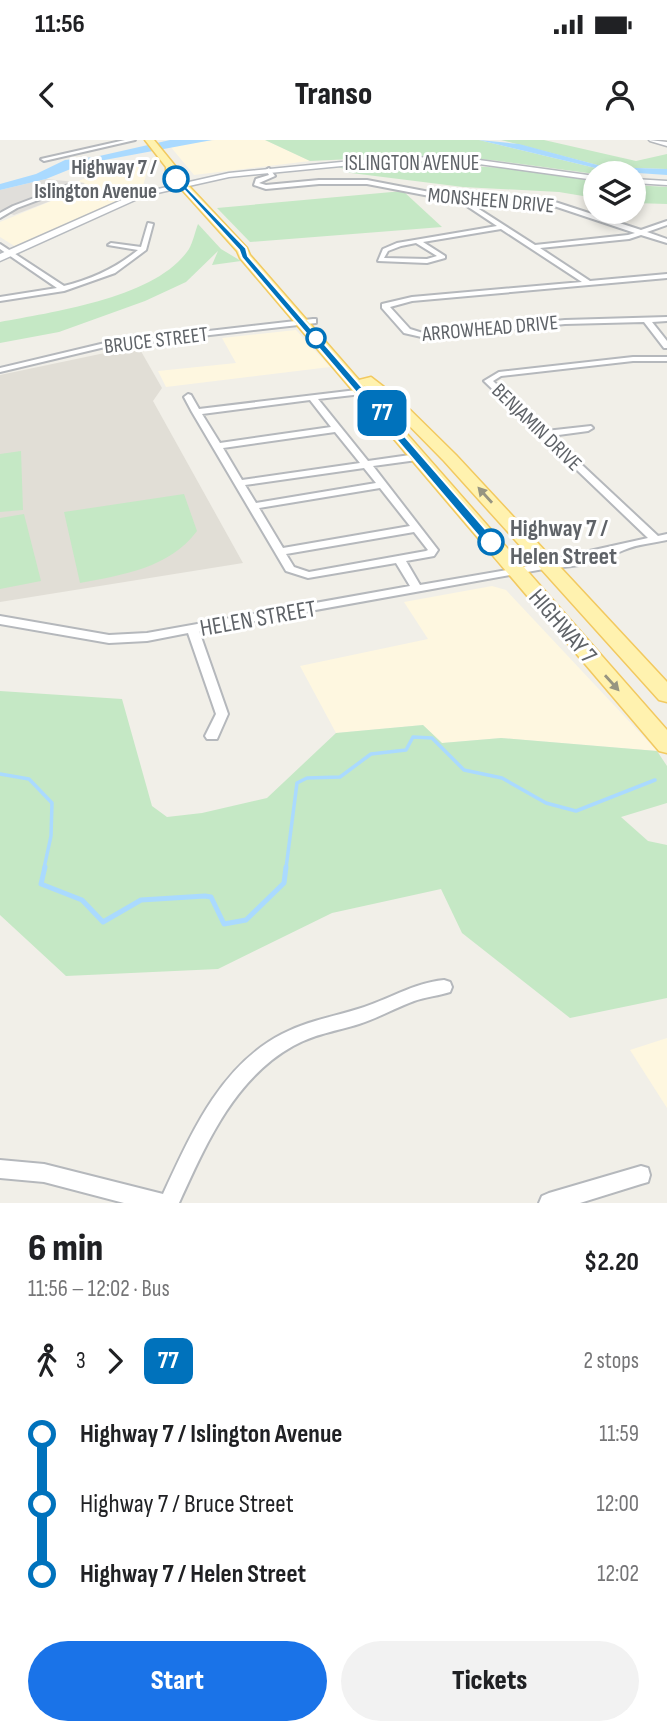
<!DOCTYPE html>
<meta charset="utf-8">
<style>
body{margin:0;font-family:"Sofia Sans Condensed",sans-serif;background:#f2f2f2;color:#202124;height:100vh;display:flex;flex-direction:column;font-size:26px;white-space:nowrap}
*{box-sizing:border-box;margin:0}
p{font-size:23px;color:#757577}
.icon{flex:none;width:38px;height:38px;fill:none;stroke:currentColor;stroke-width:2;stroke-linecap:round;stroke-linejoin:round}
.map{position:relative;height:1063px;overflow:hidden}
.side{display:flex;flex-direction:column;background:#fff;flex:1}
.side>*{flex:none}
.badge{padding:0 14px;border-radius:10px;font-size:24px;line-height:46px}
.fabs{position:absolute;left:583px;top:21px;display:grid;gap:14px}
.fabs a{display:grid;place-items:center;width:63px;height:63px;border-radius:50%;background:#fff;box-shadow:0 4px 10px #0003;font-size:35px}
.map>.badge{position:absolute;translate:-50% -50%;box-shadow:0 0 0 4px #fff}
.legs{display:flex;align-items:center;gap:10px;height:77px;padding:0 28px;font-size:23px}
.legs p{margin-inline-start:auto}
.overview{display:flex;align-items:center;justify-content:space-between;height:119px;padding:0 28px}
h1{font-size:38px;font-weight:800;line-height:52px}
.button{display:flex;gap:14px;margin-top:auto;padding:14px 28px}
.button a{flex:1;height:80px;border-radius:42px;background:#1a73e8;color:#fff;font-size:28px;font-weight:800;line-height:80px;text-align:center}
.button a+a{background:#f2f2f2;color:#202124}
ul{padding:0 28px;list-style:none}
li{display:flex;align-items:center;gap:24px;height:70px;font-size:26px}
li i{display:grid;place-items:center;width:10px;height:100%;margin:0 9px;background:currentColor}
li i::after{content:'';width:18px;height:18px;margin:-9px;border:5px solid;border-radius:50%;background:#fff}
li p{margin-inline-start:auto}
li:first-child i{background:linear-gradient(#0000 50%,currentColor 0)}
li:last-child i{background:linear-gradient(currentColor 50%,#0000 0)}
.status{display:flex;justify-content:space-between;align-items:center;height:49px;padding:0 35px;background:#fff;direction:ltr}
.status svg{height:19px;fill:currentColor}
header{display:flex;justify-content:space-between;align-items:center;height:91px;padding:0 28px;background:#fff;font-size:32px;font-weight:800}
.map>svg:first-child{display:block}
.commercial{fill:#fef7e0}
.industrial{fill:#e0deda}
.education{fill:#e1ded6}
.green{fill:#c5e8c5}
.water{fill:#aadaff}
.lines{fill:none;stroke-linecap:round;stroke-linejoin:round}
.stream-far1{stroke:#aadaff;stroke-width:3.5}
.stream{stroke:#aadaff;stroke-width:5}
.minor-casing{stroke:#b5b8bc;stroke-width:4}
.tertiary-casing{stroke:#b5b8bc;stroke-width:3}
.secondary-casing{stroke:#b6babf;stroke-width:3}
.primary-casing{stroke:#f2c960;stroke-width:3}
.minor{fill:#fff;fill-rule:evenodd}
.tertiary{fill:#fff;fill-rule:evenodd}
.secondary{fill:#fff;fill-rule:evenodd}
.primary{fill:#fff2af;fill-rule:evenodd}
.oneway{fill:#979581}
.line-1{fill:#0072bc;stroke:#fff;stroke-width:2}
.stop-1-dot{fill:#fff;stroke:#0072bc;stroke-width:3.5}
.labels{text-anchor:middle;stroke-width:6;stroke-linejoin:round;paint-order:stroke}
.far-street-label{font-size:21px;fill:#5f6368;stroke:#fff}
.far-stop-label{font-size:21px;font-weight:bold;fill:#5f6368;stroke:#fff;text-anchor:end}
.stop-label{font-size:24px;font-weight:bold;fill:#5f6368;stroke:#fff;text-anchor:start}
.street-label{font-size:24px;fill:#5f6368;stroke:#fff}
</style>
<div class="status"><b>11:56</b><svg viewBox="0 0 49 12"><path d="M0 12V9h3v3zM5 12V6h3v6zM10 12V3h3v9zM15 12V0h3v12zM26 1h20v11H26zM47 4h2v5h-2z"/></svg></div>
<header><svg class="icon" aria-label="back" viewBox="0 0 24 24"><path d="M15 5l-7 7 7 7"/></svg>Transo<svg class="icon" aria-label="person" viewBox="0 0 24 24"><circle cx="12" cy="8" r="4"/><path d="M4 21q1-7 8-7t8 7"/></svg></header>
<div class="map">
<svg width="667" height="1063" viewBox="0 0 667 1063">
<rect width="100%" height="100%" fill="#f1efe8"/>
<g class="commercial">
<path d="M215,0H265L310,21L194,35L170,6Z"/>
<path d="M132,20L149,24L142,50L16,107L0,97V82L66,55L84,43L76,42Z"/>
<path d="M296,190L330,227L166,247L158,231L236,223L222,198Z"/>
<path d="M492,446L506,450L657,611L501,598L442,603L423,585L336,593L300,526L428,499L404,462Z"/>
<path d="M667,898V968L630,910Z"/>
</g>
<path class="industrial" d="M46,39L85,43L66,55L14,75L0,70V50Z"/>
<path class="education" d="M138,206L162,248L153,261L243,423L0,462V235Z"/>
<g class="green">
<path d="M265,0H479L608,31L631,33L595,34L491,20L415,16L310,21Z"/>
<path d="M501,0H544L636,21L667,14V29L605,27Z"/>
<path d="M397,22L505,28L595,41V58L559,52L463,47L343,32L344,29L335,26Z"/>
<path d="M634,45L667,47V64L634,63Z"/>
<path d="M403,51L442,87L250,102L217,68Z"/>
<path d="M198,84L221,109L241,121L212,125L218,111L186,142L145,161L59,192L0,203V182C52,172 157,158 189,109C193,102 195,92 198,84Z"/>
<path d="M21,311L23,370L0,372V314Z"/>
<path d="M184,354L197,391C170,428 122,435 80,443L64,372Z"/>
<path d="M24,374L41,441L0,449V378Z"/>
<path d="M0,551L122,559L152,666L167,677L202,673L267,658L336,593L423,585L442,603L501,598L657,611L667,626V663L621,677L648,701L667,705V858L570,878L462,793L441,749L332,773L218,829L66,836L0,775Z"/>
</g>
<g class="water">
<path d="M170,0H212L83,24L46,39L0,50V44L36,34L65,20L95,17Z"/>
<path d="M479,0L519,4L605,27L667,29V35L608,31Z"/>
</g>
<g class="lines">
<g class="stream-far1">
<path d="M0,634L29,639L52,663L51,696L44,728"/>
<path d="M286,728L297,643L307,638L340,637L371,614L406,610L413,597L432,598L464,630L502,638L546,663L576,671L655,640"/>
</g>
<path class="stream" d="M45,727L41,744L82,760L103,782L141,760L205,756L211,757L224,784L246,780L284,743L286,727"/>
<defs>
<g id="minor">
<path d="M125,0H135L44,21L41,19Z"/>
<path d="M269,28L275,36L259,43L266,45L319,40H367L461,58L555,62L641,90L667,81V85L647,92L667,99V103L641,95L629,99L540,108L590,141L667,134V138L412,161L390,167L410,189L426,194L565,180L667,177V181L652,182L667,201V208H664L644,182L565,184L426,198L404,193L382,168V164L412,157L582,142L501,89L423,102L445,116V118L427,123L378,121L383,109L397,103L497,86L461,62L367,44H319L266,49L254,45L256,39L269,35L266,30ZM468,62L554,66L635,93L628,95L535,105ZM416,103L437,116L427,119L384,118L388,111L401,106Z"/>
<path d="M71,44L73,47L17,68L0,78V73L13,66Z"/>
<path d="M148,83L153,84L146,110L115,133L64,151L0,161V157L57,148L0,109V104L64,146C92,139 116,128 138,110L108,105L111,103L141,107Z"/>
<path d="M313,179H316V183L105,207L0,232V228L105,203Z"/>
<path d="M633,217H667V221H633L501,236L493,241L546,291L591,286L593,288L588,291L551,296L658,396L667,394V400C654,403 637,404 624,410C596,422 580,427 549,428L199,491L228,574L217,599H207L205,596L216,574L188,493L147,501L109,503L0,484V476L109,495L147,493L410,446L396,423L308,438L286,431L192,272L184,257L188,254L191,255L199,269L365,249L366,251L362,254L318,259L368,321L417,314L422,317L417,320L373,326L438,410L434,416L406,421L420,445L553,422L554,419L558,418L648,398L484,241L499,232ZM310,260L331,287L220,303L202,274ZM335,292L360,323L242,340L223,308ZM364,328L376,343L256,363L245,345ZM380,348L410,386L283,408L259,368ZM414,392L428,410L426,411L309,432L294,427L286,414Z"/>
<path d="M444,840L450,842L452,847L450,852C438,856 425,857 414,861C395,868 378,878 359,884C337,891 314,894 293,906C234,939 206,1004 179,1063H124L44,1042L0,1038V1020L44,1024L163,1054C191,994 220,926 282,894C307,881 332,877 358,869C388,860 413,843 444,840Z"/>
<path d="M641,1026L648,1028L650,1035L648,1042L641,1044L580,1063H539L542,1056L549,1053Z"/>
</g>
<path id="tertiary" d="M649,0L667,2V6L650,1Z"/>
<g id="secondary">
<path d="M393,17L464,18L595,36V40L464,22L393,21L229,37L144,56L0,121V114L151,47L158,49L229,33Z"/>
<path d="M634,39L667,41V45L634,43Z"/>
</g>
<path id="primary" d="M145,0H154L176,27L174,30L247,108L250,115L359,240L371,237L397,257L456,315L667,542V562L659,560L444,321L387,263L364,245L667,590V613L659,611L240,118L237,111L166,32V27Z"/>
</defs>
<use href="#minor" class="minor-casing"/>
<use href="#tertiary" class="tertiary-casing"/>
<use href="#secondary" class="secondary-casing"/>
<use href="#primary" class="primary-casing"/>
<use href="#minor" class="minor"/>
<use href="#tertiary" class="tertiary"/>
<use href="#secondary" class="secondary"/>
<use href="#primary" class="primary"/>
</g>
<defs><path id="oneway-solid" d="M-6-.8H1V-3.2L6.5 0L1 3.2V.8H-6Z" transform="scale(1.75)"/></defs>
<g class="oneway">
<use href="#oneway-solid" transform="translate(485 355) rotate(-132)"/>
<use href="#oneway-solid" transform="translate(612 543) rotate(48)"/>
</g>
<path class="line-1" d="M173,38H178L246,108L248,116L495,400V405H486L242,118L239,110Z"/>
<g class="stop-1-dot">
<circle cx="176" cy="39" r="12"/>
<circle cx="316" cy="198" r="9"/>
<circle cx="491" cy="402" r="12"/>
</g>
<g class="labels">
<g class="far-street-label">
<text x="412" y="30">ISLINGTON AVENUE</text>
<text transform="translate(491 60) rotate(5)" y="7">MONSHEEN DRIVE</text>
<text transform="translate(490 188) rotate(-5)" y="7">ARROWHEAD DRIVE</text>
<text transform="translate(156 200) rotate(-7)" y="7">BRUCE STREET</text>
<text transform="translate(537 287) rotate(44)" y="7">BENJAMIN DRIVE</text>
</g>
<g class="far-stop-label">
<text x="157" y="34">Highway 7 /<tspan x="157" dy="24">Islington Avenue</tspan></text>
</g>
<g class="stop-label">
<text x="510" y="396">Highway 7 /<tspan x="510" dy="28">Helen Street</tspan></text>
</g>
<g class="street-label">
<text transform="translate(258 478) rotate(-10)" y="8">HELEN STREET</text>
<text transform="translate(563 486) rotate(49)" y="8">HIGHWAY 7</text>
</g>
</g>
</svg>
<div class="fabs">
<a><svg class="icon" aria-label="layers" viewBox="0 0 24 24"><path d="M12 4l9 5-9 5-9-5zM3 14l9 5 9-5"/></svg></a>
</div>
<b class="badge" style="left:382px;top:273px;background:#0072bc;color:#fff">77</b>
</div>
<section class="side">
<div class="overview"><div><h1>6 min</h1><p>11:56 – 12:02 · Bus</p></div><b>$2.20</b></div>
<div class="legs"><svg class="icon" aria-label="walk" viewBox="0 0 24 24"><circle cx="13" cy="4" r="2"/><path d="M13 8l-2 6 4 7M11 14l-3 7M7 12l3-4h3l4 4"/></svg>3<svg class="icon" aria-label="forward" viewBox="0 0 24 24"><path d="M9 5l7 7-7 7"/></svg><b class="badge" style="background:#0072bc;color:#fff">77</b><p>2 stops</p></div>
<ul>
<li><i style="color:#0072bc"></i><b>Highway 7 / Islington Avenue</b><p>11:59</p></li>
<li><i style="color:#0072bc"></i><span>Highway 7 / Bruce Street</span><p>12:00</p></li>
<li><i style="color:#0072bc"></i><b>Highway 7 / Helen Street</b><p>12:02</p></li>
</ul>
<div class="button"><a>Start</a><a>Tickets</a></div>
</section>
